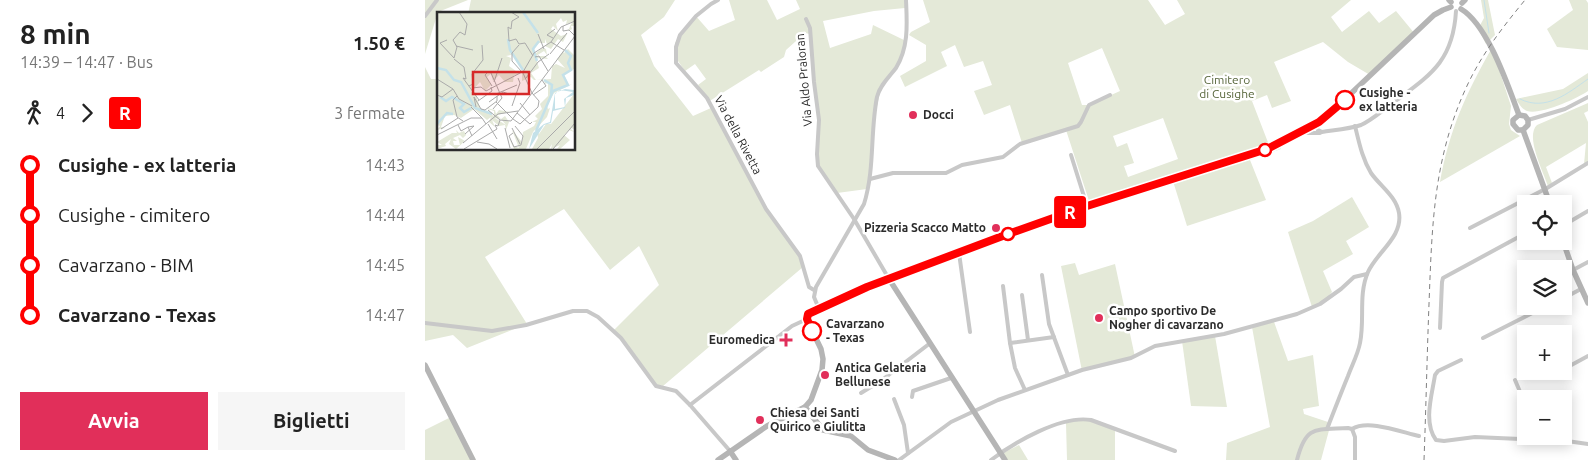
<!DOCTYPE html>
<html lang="it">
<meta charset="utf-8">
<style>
body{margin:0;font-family:Ubuntu,sans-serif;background:#f6f6f6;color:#222;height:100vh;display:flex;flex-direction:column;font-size:19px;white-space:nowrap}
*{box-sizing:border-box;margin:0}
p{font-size:16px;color:#767676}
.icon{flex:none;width:28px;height:28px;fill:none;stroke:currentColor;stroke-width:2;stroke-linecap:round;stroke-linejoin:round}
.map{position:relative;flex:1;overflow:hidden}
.panel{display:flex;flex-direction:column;background:#fff;width:425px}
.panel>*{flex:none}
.badge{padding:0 10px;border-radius:4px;font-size:18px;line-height:32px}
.buttons{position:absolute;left:1092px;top:195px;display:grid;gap:10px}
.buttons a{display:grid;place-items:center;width:55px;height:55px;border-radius:0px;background:#fff;box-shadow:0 2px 12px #0003;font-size:25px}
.map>.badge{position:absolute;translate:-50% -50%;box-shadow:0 0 0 2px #fff}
.legs{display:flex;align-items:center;gap:8px;height:55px;padding:0 20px;font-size:16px}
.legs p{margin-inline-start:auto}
.head{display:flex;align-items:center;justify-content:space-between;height:85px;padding:0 20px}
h1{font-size:28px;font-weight:700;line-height:38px}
.button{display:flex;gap:10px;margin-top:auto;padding:10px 20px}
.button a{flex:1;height:58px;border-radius:0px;background:#e12f5a;color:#fff;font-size:20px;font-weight:700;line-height:58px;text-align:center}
.button a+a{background:#f6f6f6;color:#222}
ul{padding:0 20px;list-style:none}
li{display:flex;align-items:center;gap:18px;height:50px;font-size:19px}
li i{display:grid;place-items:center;width:8px;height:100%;margin:0 6px;background:currentColor}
li i::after{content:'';width:12px;height:12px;margin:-6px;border:4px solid;border-radius:50%;background:#fff}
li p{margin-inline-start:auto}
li:first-child i{background:linear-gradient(#0000 50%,currentColor 0)}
li:last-child i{background:linear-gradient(currentColor 50%,#0000 0)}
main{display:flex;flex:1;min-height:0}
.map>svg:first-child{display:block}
.green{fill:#e4e9d8;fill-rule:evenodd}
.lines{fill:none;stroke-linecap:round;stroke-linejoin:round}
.stream{stroke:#c4e1e9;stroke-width:1}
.street{stroke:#c8c8c8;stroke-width:4}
.secondary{stroke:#b5b5b5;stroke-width:5.5}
.rail{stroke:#808080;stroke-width:1;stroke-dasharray:5 4;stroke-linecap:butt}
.line-1-casing{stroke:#fff;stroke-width:11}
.line-1{stroke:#f00;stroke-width:8}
.stop-1-dot{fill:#fff;stroke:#f00;stroke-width:2.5}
.poi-dot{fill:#e12f5a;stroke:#fff;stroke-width:2}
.labels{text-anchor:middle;stroke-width:5;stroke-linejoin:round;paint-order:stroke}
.street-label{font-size:12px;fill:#2b2b2b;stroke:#fff}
.park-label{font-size:12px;fill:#56653a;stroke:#fff}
.stop-label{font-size:12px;font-weight:bold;fill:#2b2b2b;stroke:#fff;text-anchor:start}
.poi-label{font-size:12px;font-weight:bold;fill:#2b2b2b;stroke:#fff;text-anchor:start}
.inset-river{fill:none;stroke:#c4e1e9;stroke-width:2.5}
.inset-road{fill:none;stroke:#aaa;stroke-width:1}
.view{fill:#d62828;fill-opacity:0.15;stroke:#d62828;stroke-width:2.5}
.inset-edge{fill:none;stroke:#2b2b2b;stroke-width:2.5}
</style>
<main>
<section class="panel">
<div class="head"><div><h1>8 min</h1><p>14:39 – 14:47 · Bus</p></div><b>1.50 €</b></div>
<div class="legs"><svg class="icon" aria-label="walk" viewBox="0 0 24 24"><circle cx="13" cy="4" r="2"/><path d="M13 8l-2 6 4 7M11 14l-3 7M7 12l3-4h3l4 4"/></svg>4<svg class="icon" aria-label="forward" viewBox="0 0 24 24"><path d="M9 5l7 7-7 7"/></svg><b class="badge" style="background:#f00;color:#fff">R</b><p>3 fermate</p></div>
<ul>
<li><i style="color:#f00"></i><b>Cusighe - ex latteria</b><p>14:43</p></li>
<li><i style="color:#f00"></i><span>Cusighe - cimitero</span><p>14:44</p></li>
<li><i style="color:#f00"></i><span>Cavarzano - BIM</span><p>14:45</p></li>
<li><i style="color:#f00"></i><b>Cavarzano - Texas</b><p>14:47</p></li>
</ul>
<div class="button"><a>Avvia</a><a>Biglietti</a></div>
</section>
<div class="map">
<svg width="1163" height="460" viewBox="0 0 1163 460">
<rect width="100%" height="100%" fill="#fff"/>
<g class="green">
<path d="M0,0H43L13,12L0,54Z"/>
<path d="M46,0H250L239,17L216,35L229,66L268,116L286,108L343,213L376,259L378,267L238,386L232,385L189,330L234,285L214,246L185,270L139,209L60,257L102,324L42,348L28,335L0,341V67L6,79H14V149H149V14H43Z"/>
<path d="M304,0H342L352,20L375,9L371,0H483L480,8L449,11L398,21L405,48L446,34L448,25L481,41L472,64L455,91L451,112L442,189L412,193L392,162L393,121L385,34L380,33L361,50L359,57L336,72L334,70L283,102L273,85L281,79L270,64L260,71L253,61L250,43L270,15L284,31L310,20Z"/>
<path d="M498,0H723L740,25L760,14L752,0H926L906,17L917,32L944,11L954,23L971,11L990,34L945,75L923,62L898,42L849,62L866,101L847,108L842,95L827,101L844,145L852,141L856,149L825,160L841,200L762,226L747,178L666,207L641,130L597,143L585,105L559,115L549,91L567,85L558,61L539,67L530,45L516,52L522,66L480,87L475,76L501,61V45L484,35L486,32L505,22ZM677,48L695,91L664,105H657L643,63ZM738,118L753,159L703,177L699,166L709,163L702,143L692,147L688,136Z"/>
<path d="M1056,0H1063L1070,35L1061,44L1053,29L1059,18Z"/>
<path d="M1144,0H1161L1163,3V50L1132,47L1122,29L1148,10Z"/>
<path d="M1067,48L1086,106L1084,124L1086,130L1095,136L1015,182C1024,131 1041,93 1067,48Z"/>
<path d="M1163,73V91C1151,99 1116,115 1102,111C1097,109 1094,104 1091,99L1138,89Z"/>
<path d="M1163,103V111L1159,113L1163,122V162L1159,164L1161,143L1121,167L1127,183L1123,186C1118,171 1100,136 1112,125Z"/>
<path d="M927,197L944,227L921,241L928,254L898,271L907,292L897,304L887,307L863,232L888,221Z"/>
<path d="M650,263L654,275L690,264L710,357L657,371L636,266Z"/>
<path d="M848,319L863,361L888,355L894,406L878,409L879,414L906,423L896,460H801L802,443L845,427L827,327Z"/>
<path d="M790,336L802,407L766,406L757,341Z"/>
<path d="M28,416L51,460H0V430Z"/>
<path d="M650,421H674L690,428V460H642L641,423Z"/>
<path d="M594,445L603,460H581L578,453Z"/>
</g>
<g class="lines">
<g class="stream">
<path d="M1059,0L1064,33"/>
<path d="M1095,99C1121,112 1143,93 1163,79"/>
</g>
<g class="street">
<path d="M293,0L286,4L271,16L255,35L251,47V63L282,98L341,209L375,256L384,287L389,290"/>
<path d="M0,16L12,0"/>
<path d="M381,19L385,28L389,82L394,120L392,154L393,166L429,219L464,279"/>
<path d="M1103,120L1140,109L1163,97"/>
<path d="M890,125L893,130L897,132C910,130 924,129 936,125C947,120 958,110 968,103C1005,75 1028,62 1031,11"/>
<path d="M875,133H895"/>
<path d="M646,155L662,206"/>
<path d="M445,179L468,173H521L537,165L578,157L595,144L653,126L656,122L664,105L685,95"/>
<path d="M1139,225L1163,211"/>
<path d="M1045,228L1122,188L1163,163"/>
<path d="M534,253L545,332"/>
<path d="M1148,270L1163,262"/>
<path d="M617,275L624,324L643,375"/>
<path d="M578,286L585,343L590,368L600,390"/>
<path d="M597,295L603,340"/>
<path d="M1139,298L1156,289"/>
<path d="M394,309L389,297L391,287L439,204C450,169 445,132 452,97C455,85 464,77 471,68C484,47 482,23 481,0"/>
<path d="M0,323L67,331L101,325L148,311H162L173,317L196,338L231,386L251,391L265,405L367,326L382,319"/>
<path d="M1015,328L1017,282L1018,278L1101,233"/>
<path d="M1058,338L1121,306"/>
<path d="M585,343L629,337"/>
<path d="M1036,360L1013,371L1010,375C1007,395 998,422 1011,440L1019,441L1050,437L1142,441L1163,444"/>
<path d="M1139,369L1163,356"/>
<path d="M1132,373L1135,371"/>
<path d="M1090,380L1101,406"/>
<path d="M436,393L457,380L504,344"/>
<path d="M487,397L488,391L526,378"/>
<path d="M469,399L479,425L483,453"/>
<path d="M265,405L305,451"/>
<path d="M902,429C909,411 916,393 923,376C927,365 933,354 935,343C940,319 933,295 943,272C952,252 978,237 974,213C971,196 955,186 946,173C937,158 934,142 930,126"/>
<path d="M927,429L930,437V460"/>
<path d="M474,460L526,422L573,400L657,370L706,358L730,346L799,334L872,314L895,304L916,289L929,277L942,274"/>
<path d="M566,460C590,442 636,415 666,420L750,451"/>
<path d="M872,460C881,425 890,430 923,428L927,429C943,419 976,432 994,436"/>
</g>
<g class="secondary">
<path d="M1024,0L1026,2"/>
<path d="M1037,3L1040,0"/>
<path d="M1036,9C1063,25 1083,86 1094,115"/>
<path d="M1094,115L1088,120V124L1093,130H1098"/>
<path d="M1094,115L1100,116L1103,120V125L1098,130"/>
<path d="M1098,130L1125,204"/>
<path d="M1138,241L1148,270L1163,303"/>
<path d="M464,279L580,460"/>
<path d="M0,365L48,460"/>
<path d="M380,407L398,430L426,436L443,450L470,460"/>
<path d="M305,451L311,460"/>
<path d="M293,460L342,426L380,407L386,400L397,370L398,359L396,349L382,320V316L385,313L442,287L583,234L662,206L842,149L875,133L899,119L1009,15L1018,10L1026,7"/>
</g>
<path class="rail" d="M999,460C1001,408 1002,356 1004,304C1007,227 1008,160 1041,88C1056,55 1077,28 1100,0"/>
</g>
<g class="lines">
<defs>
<path id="line-1" d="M387,331L382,319L383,314L442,287L583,234L662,206L842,149L894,122L920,100"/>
</defs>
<use href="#line-1" class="line-1-casing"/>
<use href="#line-1" class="line-1"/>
</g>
<g class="stop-1-dot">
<circle cx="920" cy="100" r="9"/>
<circle cx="840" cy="150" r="6"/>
<circle cx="583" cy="234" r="6"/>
<circle cx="387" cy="331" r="9"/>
</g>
<g class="poi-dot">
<circle cx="488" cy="115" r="5"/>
<circle cx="571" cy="228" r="5"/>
<circle cx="674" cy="318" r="5"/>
<path d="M358.5 332.5h5v5h5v5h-5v5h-5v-5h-5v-5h5z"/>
<circle cx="400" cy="375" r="5"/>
<circle cx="335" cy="420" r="5"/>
</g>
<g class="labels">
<g class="street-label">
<text transform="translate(379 80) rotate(-95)" y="4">Via Aldo Praloran</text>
<text transform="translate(313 135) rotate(62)" y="4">Via della Rivetta</text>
</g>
<g class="park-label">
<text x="802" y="84">Cimitero<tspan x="802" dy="14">di Cusighe</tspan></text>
</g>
<g class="stop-label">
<text x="934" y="97">Cusighe -<tspan x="934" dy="14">ex latteria</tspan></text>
<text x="401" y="328">Cavarzano<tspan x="401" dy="14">- Texas</tspan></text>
</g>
<g class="poi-label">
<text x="498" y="119">Docci</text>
<text x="561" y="232" text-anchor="end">Pizzeria Scacco Matto</text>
<text x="684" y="315">Campo sportivo De<tspan x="684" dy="14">Nogher di cavarzano</tspan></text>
<text x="350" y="344" text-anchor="end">Euromedica</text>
<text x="410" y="372">Antica Gelateria<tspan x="410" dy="14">Bellunese</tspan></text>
<text x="345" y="417">Chiesa dei Santi<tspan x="345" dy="14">Quirico e Giulitta</tspan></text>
</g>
</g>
<g transform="translate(12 12)">
<rect width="138" height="138" fill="#fff"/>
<path d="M0,0H137V14H134L137,23L135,17L131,19L135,10L129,12L130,8L126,10L124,6L119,12L121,19L116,14L114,17L124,24L130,22L126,30L121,27L114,37L108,34L110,32L108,27V31H102L96,37L98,42L105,36L109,37L110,43L107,39L99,44H108L111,47L99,46L102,56L94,61L99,68L114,67L115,54L119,52L128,56L120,47L126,39L130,47L127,41L131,37L137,43V57L127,63L132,73L135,72L117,81L110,94L111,97L113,96L110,105L96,120L89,137H77L72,126L77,134L82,136L75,118L85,130L86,120L97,114L99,110H95L101,107L98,104L105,97L103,92L111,84V71L107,72L109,68H97L94,65L85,69V55L73,39L74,43L69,44L74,46L72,54L83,62L77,63L76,70H68L62,63L56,69L54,62L50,65L54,73L48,79L43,70L34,80H38L43,96L57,104V99L51,97L50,96L58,98L59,102L62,98L73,100L60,103L64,107L58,106L69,113L64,107L68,104L72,110L69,118L68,113L62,114L55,108L58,115L52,110L54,105L50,108L37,97L24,106L17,103L8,104L4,115L8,116L0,118L3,114L0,113ZM137,82V117L133,116L137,120L132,118L127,123L133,128L123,137H120L123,133L114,137L115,132L112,137H95L101,126L100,119L102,122L109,112H114ZM19,118L22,121L27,119L29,123L26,126L23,123L16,126L20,129H16L17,133H23L21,125L28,129L19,137L12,132L14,127L8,132L9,134L0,137V133H5L0,130L15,121H20Z" fill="#e4e9d8"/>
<path d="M128,77L137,78V83L129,86L128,96L116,99L114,111L107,113L92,137L96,121L107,112L113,110L118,81ZM123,78L136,80L127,87L128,95L118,97V82Z" fill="#c4e1e9" fill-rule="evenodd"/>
<path class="inset-river" d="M86,0L101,21M71,27L73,38L86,58M100,49L96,37L102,29M0,56L9,58L17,68L24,70L38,96L55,102M107,68L115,73L114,82M3,85L9,89L15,85L22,89L27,92L23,96L27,100L34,96M0,112L10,101L16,102M99,119L116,79L131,73L126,63L134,58L131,51L134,44L128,38"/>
<path class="inset-road" d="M74,0L82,5L75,9L74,17L71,15L72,29L79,27L82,32M126,14V19L132,18L138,24M101,22L107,37M116,26L110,23L118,17M10,28L3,31L17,46M114,30L127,38M82,32L88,31L96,44M82,33L75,41V49L85,60M19,34L36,38M113,42L130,21M98,45L102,44L111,59M17,46L20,35L16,28L23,20L28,23L30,12L22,0M17,47L27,55L29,67L26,66L42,88M51,60L48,63L55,74M86,60L97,41L114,30L124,15L138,9M54,61L65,86L56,97M86,61L95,81M89,66L101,50L112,42M0,67L16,77L22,87L35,94M57,70L65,46M32,74L36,72L35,62L46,48L45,33M35,76L44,75L49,79L85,60M95,81L138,24M59,82L80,73M0,83L5,85L16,77M96,83L109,74L105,68M20,84L16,88L20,105L26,109M41,89L55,79L54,75M52,90L66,80L72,82M59,90L76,107M83,91L93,103M75,94L83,71L81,66M34,95L45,106M39,95L37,85L44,97L48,98L60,89V84M51,98L63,108M80,101L93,112L95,110M76,107L83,112L101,95L102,89L95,81M50,111L61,102L81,99M51,112L60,127M21,113L24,119L31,115L35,124M68,116L73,136M75,116L83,132M4,117L21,106M60,117L58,113L61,114L63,108L74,109L95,81M76,121L72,124L77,135M28,122L37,114L31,115M0,123L34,106H45L49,112M40,130L52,132L60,137M26,131L50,111M77,135L84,133L86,124L78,114M27,137L60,117M100,137L138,99M116,137L138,111"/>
<path class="view" d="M36,60H92V82H36Z"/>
<rect width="138" height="138" class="inset-edge"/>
</g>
</svg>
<div class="buttons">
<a><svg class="icon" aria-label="locate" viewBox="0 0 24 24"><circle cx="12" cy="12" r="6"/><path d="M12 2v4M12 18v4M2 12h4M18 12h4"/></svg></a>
<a><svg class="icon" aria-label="layers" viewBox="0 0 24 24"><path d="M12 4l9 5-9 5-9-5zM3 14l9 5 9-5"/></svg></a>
<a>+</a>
<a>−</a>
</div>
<b class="badge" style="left:645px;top:212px;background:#f00;color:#fff">R</b>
</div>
</main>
